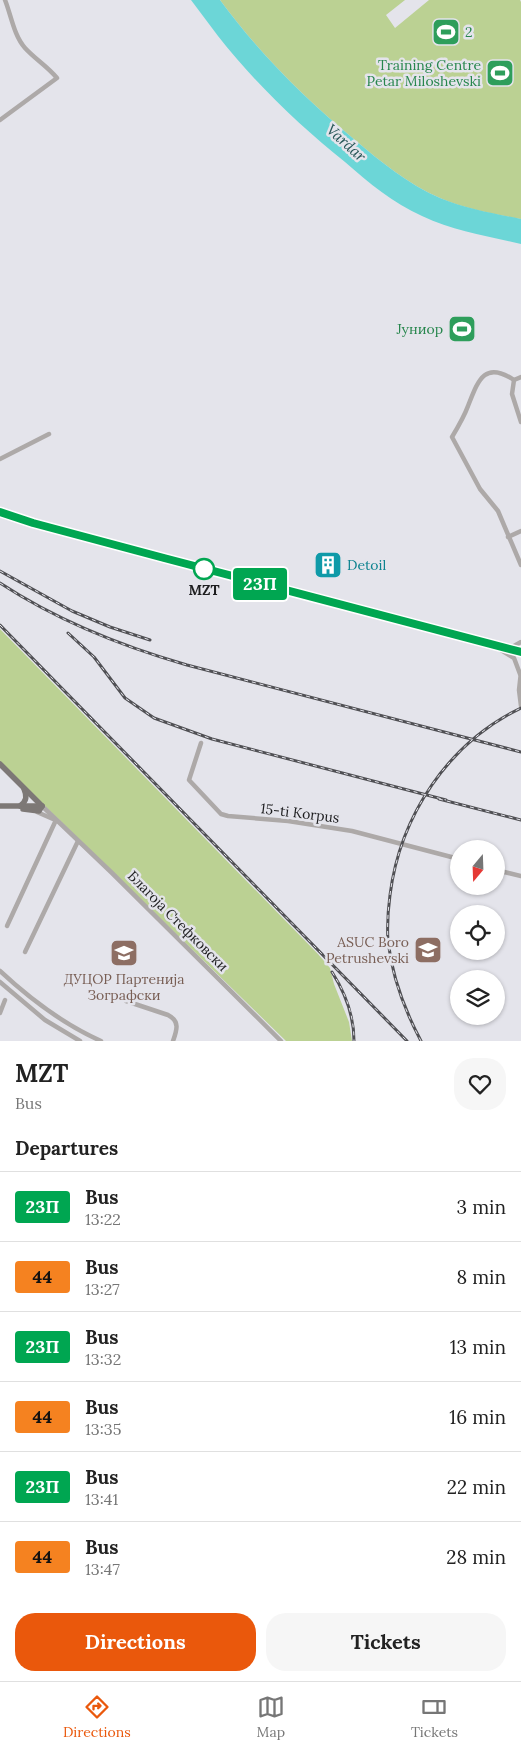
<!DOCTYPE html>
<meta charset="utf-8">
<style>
body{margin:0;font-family:Lora,serif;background:#f6f6f6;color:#222;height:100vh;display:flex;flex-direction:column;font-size:19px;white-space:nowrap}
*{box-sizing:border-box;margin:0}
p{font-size:16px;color:#767676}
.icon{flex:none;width:28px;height:28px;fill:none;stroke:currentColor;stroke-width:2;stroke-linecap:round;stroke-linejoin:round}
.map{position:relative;height:1041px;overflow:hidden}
.details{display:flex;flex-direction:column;background:#fff;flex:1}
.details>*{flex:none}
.badge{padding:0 10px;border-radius:4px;font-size:18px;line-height:32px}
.needle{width:32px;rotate:199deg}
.controls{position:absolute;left:450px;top:840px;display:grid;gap:10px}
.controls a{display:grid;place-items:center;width:55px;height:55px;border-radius:50%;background:#fff;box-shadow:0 1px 4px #0004;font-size:25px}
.map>.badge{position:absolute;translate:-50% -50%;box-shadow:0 0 0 2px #fff}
h2{padding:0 15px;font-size:19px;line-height:45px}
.round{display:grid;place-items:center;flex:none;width:52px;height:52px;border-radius:20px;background:#f6f6f6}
.overview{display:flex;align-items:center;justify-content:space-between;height:85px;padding:0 15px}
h1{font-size:24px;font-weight:700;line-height:38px}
.button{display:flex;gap:10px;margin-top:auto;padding:10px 15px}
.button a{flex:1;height:58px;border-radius:20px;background:#ea580c;color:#fff;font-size:20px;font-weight:700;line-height:58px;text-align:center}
.button a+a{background:#f6f6f6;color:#222}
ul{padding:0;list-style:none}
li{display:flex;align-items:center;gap:15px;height:70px;padding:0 15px;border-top:1px solid #e0e0e0}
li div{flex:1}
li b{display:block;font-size:19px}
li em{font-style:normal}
li .badge{min-width:55px;font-weight:700;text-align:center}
.menu{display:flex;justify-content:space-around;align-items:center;height:70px;border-top:1px solid #e0e0e0;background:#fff;font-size:14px;color:#767676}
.menu a{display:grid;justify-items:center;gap:2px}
.menu .selected{color:#ea580c}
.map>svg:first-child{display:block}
.green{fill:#bbd193}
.water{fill:#6cd6d7}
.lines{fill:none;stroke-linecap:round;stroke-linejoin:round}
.minor{stroke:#ada9a8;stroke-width:4.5}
.major{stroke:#7d7876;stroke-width:5.5}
.rail-casing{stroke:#505054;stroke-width:3}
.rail{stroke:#e4e4eb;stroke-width:1;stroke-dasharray:4;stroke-linecap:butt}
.line-casing{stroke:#fff;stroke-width:11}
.line{stroke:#00a651;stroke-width:8}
.stop-dot{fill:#fff;stroke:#00a651;stroke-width:2.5}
.labels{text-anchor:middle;stroke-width:5;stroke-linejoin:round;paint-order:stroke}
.leisure-label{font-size:14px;fill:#27864d;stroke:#e4e4eb;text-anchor:end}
.culture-label{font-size:14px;fill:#0d838f;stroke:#e4e4eb;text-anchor:start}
.stop-label{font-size:14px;font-weight:bold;fill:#1d1d1f;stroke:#e4e4eb}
.street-label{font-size:14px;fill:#1d1d1f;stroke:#e4e4eb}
.education-label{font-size:14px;fill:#785e54;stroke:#e4e4eb;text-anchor:end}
.water-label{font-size:15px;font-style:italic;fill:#275657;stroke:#e4e4eb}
</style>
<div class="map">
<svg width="521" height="1041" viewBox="0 0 521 1041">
<rect width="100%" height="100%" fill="#e4e4eb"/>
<g class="green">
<path d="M220,0H405L386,15L395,28L429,0H520L521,2V219C493,214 466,209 440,198C408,184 381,162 355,140C305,99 259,53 220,0Z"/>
<path d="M0,629L318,954L330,968L334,984L349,1022L352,1041H286L0,762Z"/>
</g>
<path class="water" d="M191,0H220C259,53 305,99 355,140C381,162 408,184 440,198C466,209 493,213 521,219V244C487,236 454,231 422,216C393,203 369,183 345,162C300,126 254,82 218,36C209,24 200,12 191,0Z"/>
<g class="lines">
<g class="minor">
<path d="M0,120L57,78C47,66 35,59 25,48C14,36 11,15 5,0"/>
<path d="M521,377L514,380C484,360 478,381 468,406C464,417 458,427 452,437L480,489L498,511L521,565"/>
<path d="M514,380L512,394L521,422"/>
<path d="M0,459L49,434"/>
<path d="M0,512L33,523L164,559L521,652"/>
<path d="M508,537L521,531"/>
<path d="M504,647L514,646L521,642"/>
<path d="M501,650L514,658L520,674"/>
<path d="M521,672L519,690L521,706"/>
<path d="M201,743L189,780L221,814L228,816L288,821L352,831L459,859"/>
<path d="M42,806L112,873L281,1041"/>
<path d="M37,812L53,819"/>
<path d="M496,870L521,876"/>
<path d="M7,926L56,820"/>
<path d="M25,952L78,841"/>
<path d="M0,971C30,999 63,1024 101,1041"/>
<path d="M0,982L45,1020L80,1041"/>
<path d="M126,1001L168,1015C180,1021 177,1030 173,1041"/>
<path d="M0,1013L5,1000"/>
</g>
<g class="major">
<path d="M0,764L42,806"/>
<path d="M0,806H42"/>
<path d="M20,806C27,801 27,796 24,789"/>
<path d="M23,809L39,811L42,806"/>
</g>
<defs>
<g id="rail">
<path d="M0,571L72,611L110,627L150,640"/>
<path d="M0,583C58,621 121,646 187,665L521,752"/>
<path d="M0,625L407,1041"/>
<path d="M68,633L94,657L125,698L154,718L212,739L446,800"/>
<path d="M439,799L521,820"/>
<path d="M332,972C346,994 354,1015 354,1041"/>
<path d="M421,1041C404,1009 392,976 388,941C387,926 388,910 390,895C400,816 448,743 521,708"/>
</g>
</defs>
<use href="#rail" class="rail-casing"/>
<use href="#rail" class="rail"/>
</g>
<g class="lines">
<defs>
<path id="line" d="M0,512L33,523L164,558L521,652"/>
</defs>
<use href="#line" class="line-casing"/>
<use href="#line" class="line"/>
</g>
<defs>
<symbol id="stadium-square" viewBox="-11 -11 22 22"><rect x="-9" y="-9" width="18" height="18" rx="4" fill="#2e9e5b" stroke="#e4e4eb"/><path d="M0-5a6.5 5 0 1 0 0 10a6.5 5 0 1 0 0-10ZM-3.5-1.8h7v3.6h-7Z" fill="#fff"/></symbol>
<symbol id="building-square" viewBox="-11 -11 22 22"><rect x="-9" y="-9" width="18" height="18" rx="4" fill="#0f9aa8" stroke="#e4e4eb"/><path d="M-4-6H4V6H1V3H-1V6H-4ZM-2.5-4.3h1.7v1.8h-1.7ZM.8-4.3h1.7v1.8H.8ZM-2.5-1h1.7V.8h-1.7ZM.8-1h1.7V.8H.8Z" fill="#fff"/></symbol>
<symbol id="school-square" viewBox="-11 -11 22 22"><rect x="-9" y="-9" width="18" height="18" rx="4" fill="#8d6e63" stroke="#e4e4eb"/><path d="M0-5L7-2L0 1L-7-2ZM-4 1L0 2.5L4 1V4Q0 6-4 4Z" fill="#fff"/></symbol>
</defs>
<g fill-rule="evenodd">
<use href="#stadium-square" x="430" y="16" width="32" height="32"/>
<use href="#stadium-square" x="484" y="57" width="32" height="32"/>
<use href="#stadium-square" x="446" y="313" width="32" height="32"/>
<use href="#building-square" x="312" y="549" width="32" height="32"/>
<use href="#school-square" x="412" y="934" width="32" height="32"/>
<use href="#school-square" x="108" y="937" width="32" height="32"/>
</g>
<circle class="stop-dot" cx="204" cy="569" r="10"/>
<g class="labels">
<g class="leisure-label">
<text x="465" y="37" text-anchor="start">2</text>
<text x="481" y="70">Training Centre<tspan x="481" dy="16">Petar Miloshevski</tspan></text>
<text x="443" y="334">Јуниор</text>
</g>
<g class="culture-label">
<text x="347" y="570">Detoil</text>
</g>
<g class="stop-label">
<text x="204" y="595">MZT</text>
</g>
<g class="street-label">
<text transform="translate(300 813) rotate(7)" y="5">15-ti Korpus</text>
<text transform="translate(178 921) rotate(45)" y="5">Благоја Стефковски</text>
</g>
<g class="education-label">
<text x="409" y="947">ASUC Boro<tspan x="409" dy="16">Petrushevski</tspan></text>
<text x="124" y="984" text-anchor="middle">ДУЦОР Партенија<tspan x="124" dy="16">Зографски</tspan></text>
</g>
<g class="water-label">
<text transform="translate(346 143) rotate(42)" y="5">Vardar</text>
</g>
</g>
</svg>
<div class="controls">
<a><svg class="needle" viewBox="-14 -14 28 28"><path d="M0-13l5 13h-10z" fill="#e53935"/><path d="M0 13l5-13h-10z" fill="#767676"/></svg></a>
<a><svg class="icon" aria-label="locate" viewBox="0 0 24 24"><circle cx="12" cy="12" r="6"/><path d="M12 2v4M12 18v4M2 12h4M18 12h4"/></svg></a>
<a><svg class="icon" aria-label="layers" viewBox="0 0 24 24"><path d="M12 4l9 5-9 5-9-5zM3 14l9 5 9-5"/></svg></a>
</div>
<b class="badge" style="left:260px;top:584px;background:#00a651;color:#fff">23П</b>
</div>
<section class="details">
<div class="overview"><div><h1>MZT</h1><p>Bus</p></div><a class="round"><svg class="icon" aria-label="heart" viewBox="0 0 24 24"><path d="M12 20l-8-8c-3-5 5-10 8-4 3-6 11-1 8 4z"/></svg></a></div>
<h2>Departures</h2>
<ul>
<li><span class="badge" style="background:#00a651;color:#fff">23П</span><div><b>Bus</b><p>13:22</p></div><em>3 min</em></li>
<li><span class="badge" style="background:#f58220;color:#111">44</span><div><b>Bus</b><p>13:27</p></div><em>8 min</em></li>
<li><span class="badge" style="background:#00a651;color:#fff">23П</span><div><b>Bus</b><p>13:32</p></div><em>13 min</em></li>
<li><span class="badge" style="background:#f58220;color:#111">44</span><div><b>Bus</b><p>13:35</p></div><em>16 min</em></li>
<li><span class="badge" style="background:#00a651;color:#fff">23П</span><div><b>Bus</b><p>13:41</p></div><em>22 min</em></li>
<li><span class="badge" style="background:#f58220;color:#111">44</span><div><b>Bus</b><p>13:47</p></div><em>28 min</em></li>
</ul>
<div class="button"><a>Directions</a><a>Tickets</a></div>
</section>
<nav class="menu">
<a class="selected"><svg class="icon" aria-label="directions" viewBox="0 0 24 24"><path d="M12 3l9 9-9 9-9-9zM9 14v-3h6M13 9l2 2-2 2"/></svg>Directions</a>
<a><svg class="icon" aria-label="map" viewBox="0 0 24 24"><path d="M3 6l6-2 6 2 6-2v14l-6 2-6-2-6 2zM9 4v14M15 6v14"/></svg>Map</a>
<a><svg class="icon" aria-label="tickets" viewBox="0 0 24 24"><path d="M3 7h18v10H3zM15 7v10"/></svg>Tickets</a>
</nav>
